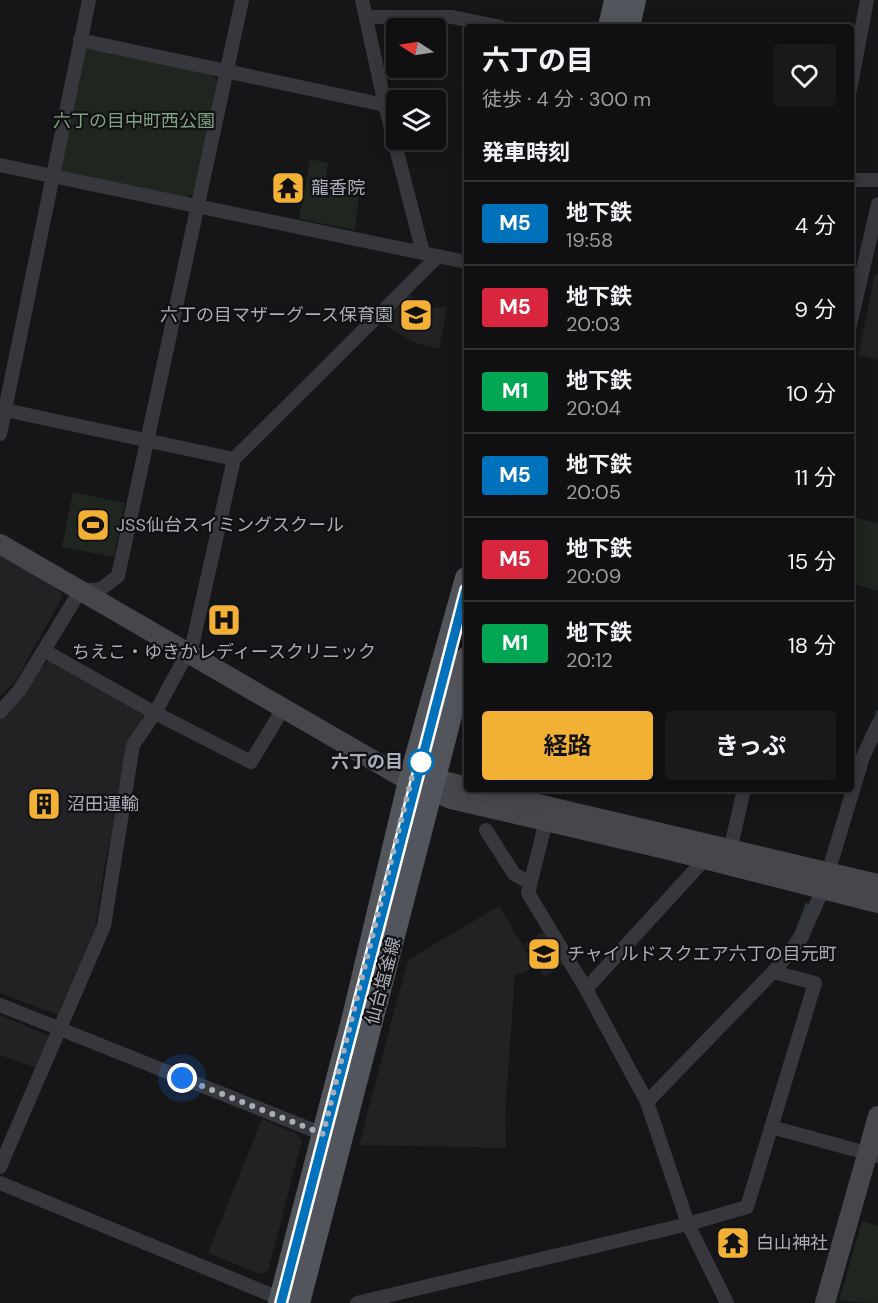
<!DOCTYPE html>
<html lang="ja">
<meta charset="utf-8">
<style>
body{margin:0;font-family:"DM Sans","Noto Sans JP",sans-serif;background:#19191b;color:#f1f3f6;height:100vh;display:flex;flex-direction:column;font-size:22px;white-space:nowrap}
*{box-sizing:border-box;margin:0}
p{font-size:20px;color:#9c9d9f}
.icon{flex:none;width:33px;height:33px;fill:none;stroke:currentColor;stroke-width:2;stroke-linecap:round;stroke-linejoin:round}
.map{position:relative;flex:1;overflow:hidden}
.panel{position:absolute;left:464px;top:24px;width:390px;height:768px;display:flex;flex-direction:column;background:#101012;border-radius:6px;box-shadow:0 3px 15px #0003,0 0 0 2px #303032}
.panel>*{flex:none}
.badge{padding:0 12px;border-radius:4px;font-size:21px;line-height:39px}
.needle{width:39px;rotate:282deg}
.controls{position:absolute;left:386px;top:18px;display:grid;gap:12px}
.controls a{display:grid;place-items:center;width:60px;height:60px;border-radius:6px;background:#101012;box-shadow:0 3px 15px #0003,0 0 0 2px #303032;font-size:30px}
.you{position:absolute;width:30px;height:30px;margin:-15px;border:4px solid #fff;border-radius:50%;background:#1a73e8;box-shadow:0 0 0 9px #1a73e833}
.map>.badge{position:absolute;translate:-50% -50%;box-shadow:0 0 0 3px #fff}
h2{padding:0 18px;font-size:22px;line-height:54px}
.round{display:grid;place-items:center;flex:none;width:63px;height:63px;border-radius:6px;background:#19191b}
.overview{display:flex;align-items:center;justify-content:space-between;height:102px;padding:0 18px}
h1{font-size:28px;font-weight:700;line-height:45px}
.cta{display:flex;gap:12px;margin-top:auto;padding:12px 18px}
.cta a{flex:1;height:69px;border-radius:6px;background:#f2b134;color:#111;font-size:24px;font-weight:700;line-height:69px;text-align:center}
.cta a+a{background:#19191b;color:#f1f3f6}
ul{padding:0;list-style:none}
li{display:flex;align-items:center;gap:18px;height:84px;padding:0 18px;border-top:2px solid #303032}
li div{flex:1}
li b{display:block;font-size:22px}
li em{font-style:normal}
li .badge{min-width:66px;font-weight:700;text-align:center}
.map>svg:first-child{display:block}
.built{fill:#222225}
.green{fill:#1e261f}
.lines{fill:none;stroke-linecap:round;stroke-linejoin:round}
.stream{stroke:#2c353c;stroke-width:4}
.street{stroke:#37383d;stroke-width:14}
.secondary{stroke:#45474d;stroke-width:20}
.primary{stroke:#53555c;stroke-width:22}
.line-casing{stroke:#fff;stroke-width:14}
.line{stroke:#0072bc;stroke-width:9}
.walk{stroke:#a8adb8;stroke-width:6;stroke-dasharray:0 10.8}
.stop-dot{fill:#fff;stroke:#0072bc;stroke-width:3}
.labels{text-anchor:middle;stroke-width:4.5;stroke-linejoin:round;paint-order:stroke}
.park-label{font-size:18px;fill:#7fa381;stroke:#111113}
.poi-label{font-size:18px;fill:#a8adb8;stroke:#111113;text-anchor:start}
.stop-label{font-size:18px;font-weight:bold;fill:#a8adb8;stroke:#111113;text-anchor:end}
.street-label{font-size:18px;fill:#a8adb8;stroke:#111113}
</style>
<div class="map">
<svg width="878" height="1303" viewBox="0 0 878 1303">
<rect width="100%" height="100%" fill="#161618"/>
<g class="built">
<path d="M875,274H878V360L858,355Z"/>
<path d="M409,293L426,308L447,307L439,349L413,342L381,322Z"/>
<path d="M0,552L49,580L63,595L16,681L0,696Z"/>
<path d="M52,657L147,710L130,744L104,869L95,928L58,1015L0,993V714Z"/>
<path d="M499,906L535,966L522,974H515L505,1117L506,1148L359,1145L408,960Z"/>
<path d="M543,932L564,964L544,977L524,944Z"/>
<path d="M0,1015L50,1036L37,1068L0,1055Z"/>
<path d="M262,1119L297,1134L302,1140L268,1271L260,1274L208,1253Z"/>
</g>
<g class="green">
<path d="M90,46L210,72L218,81L195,193L186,198L61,171L58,164L82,52Z"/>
<path d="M310,159L328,163L324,190L359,197L355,230L299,219Z"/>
<path d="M73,492L125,503L114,557L62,547Z"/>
<path d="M851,517L878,523V591L851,583Z"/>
<path d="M862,1221L878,1226V1303L839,1301Z"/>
</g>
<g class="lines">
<g class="stream">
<path d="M875,722L878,712"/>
<path d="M788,945L796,934L807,905"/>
</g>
<g class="street">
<path d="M362,0L385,105L423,253"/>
<path d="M366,17H452L501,27"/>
<path d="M80,40L385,105"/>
<path d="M850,90L867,0"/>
<path d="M0,165L466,262"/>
<path d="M850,180H878"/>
<path d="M850,325L878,204"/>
<path d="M5,410L234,459"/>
<path d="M0,434L89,0"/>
<path d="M193,642L234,459L438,256"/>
<path d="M45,651L155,713L251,762L284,707"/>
<path d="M0,712L19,691L80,591L101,589L118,576L242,0"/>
<path d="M546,821L528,893L586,989L647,1102L688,1224L727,1303"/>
<path d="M486,830L514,874L530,883"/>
<path d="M730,851L744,789"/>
<path d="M828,873L863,757L878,724"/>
<path d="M586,989L705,859"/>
<path d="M0,1005L328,1136"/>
<path d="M647,1102L773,972L800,941L823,889"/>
<path d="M771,1127L878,1156"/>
<path d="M0,1167L104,926L133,745L155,713L188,652"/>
<path d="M0,1183L286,1301"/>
<path d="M357,1303L688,1224L747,1207L815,983L773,972"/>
</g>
<g class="secondary">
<path d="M0,544L409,781L451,799L665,849L878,903"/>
<path d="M426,776L466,787"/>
<path d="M474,789L878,884"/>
<path d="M825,1303L878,1116"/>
</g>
<g class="primary">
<path d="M609,27L615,0"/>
<path d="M629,27L635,0"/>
<path d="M279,1303L352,1021L409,781L466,578"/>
<path d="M299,1303L466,658"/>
</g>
</g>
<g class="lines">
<defs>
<path id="line" d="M281,1303L466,590"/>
</defs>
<use href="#line" class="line-casing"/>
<use href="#line" class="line"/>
<path class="walk" d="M182,1078L323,1134L418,753L421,762"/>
</g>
<defs>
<symbol id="temple-square" viewBox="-11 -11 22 22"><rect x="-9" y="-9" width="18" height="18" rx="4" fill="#f2b134" stroke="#111113"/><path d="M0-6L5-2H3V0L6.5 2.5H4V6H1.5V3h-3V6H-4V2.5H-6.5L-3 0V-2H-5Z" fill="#111"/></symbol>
<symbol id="school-square" viewBox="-11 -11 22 22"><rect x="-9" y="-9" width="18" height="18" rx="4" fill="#f2b134" stroke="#111113"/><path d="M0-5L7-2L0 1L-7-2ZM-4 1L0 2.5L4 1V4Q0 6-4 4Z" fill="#111"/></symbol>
<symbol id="stadium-square" viewBox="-11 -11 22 22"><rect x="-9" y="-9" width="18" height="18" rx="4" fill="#f2b134" stroke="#111113"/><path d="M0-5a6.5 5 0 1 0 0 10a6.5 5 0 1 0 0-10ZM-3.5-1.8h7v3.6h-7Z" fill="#111"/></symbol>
<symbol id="hospital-square" viewBox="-11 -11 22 22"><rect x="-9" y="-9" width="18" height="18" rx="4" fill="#f2b134" stroke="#111113"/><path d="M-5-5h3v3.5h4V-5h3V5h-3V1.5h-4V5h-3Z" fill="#111"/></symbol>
<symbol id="building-square" viewBox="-11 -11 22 22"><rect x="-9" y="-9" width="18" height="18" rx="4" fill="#f2b134" stroke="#111113"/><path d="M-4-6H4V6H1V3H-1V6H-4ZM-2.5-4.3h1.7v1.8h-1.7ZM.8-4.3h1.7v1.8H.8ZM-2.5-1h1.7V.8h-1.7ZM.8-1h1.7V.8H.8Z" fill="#111"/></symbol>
</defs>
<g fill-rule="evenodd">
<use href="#temple-square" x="269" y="169" width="38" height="38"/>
<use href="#school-square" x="397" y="296" width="38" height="38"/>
<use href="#stadium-square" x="74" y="506" width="38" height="38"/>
<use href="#hospital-square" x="205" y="601" width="38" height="38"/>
<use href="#building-square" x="25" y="785" width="38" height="38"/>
<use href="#school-square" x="525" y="935" width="38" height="38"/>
<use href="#temple-square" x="714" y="1224" width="38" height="38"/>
</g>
<circle class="stop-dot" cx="421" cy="762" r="12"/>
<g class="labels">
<g class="park-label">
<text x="134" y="127">六丁の目中町西公園</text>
</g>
<g class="poi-label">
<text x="311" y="194">龍香院</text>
<text x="393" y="321" text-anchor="end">六丁の目マザーグース保育園</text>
<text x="116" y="531">JSS仙台スイミングスクール</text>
<text x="224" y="658" text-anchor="middle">ちえこ・ゆきかレディースクリニック</text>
<text x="67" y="810">沼田運輸</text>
<text x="567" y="960">チャイルドスクエア六丁の目元町</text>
<text x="756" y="1249">白山神社</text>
</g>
<g class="stop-label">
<text x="403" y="768">六丁の目</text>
</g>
<g class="street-label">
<text transform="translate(383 981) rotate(-75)" y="6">仙台塩釜線</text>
</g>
</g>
</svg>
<div class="controls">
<a><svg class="needle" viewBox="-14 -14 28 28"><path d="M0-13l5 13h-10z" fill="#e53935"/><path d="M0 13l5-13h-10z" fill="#9c9d9f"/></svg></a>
<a><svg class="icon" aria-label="layers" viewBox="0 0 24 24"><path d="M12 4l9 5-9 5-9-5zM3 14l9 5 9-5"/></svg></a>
</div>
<div class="you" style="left:182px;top:1078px"></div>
<section class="panel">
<div class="overview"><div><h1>六丁の目</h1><p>徒歩 · 4 分 · 300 m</p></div><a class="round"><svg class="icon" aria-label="heart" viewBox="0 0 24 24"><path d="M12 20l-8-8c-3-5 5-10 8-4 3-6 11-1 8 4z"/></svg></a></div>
<h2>発車時刻</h2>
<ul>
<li><span class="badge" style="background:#0072bc;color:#fff">M5</span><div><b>地下鉄</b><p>19:58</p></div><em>4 分</em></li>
<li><span class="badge" style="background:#d7263d;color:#fff">M5</span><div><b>地下鉄</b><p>20:03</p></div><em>9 分</em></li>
<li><span class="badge" style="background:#00a651;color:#fff">M1</span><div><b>地下鉄</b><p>20:04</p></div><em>10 分</em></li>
<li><span class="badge" style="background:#0072bc;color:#fff">M5</span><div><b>地下鉄</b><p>20:05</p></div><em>11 分</em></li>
<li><span class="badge" style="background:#d7263d;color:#fff">M5</span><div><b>地下鉄</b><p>20:09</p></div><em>15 分</em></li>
<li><span class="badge" style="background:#00a651;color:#fff">M1</span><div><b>地下鉄</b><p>20:12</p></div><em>18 分</em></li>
</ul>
<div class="cta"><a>経路</a><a>きっぷ</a></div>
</section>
</div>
